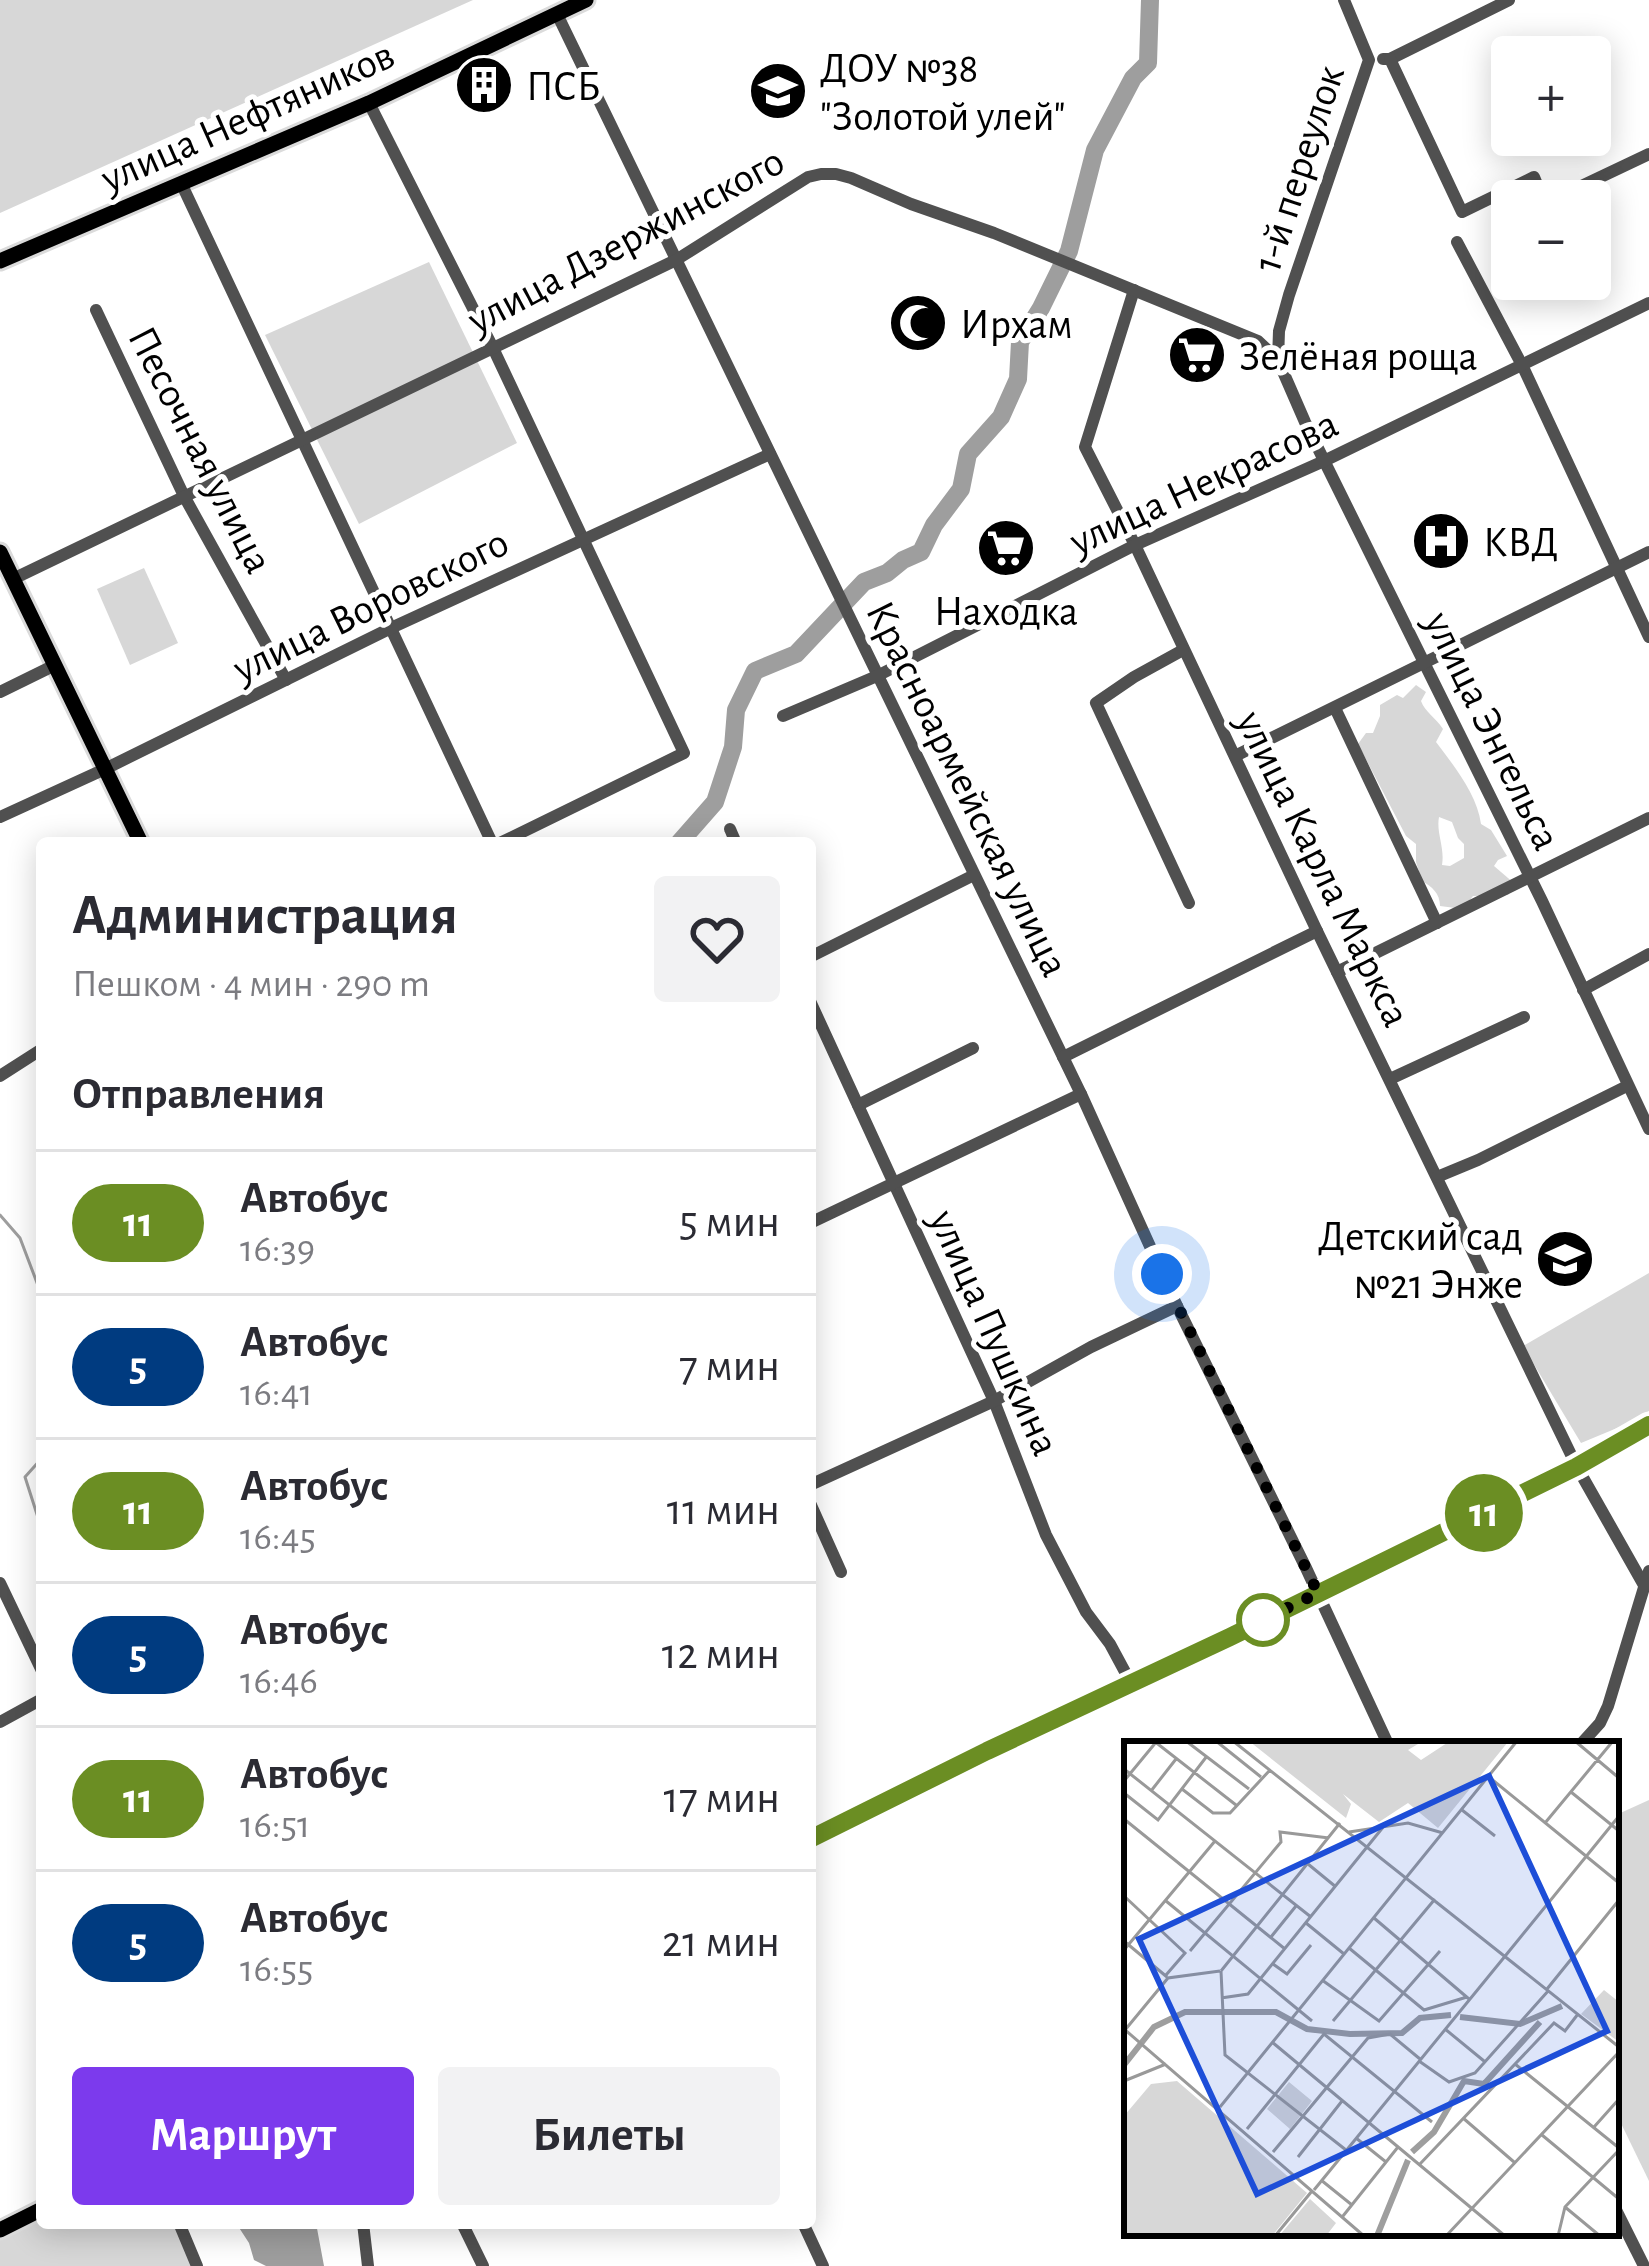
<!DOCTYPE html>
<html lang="ru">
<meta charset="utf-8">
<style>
body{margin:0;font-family:"Alegreya Sans",sans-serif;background:#f2f2f3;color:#2b2b33;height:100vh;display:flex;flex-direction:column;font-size:45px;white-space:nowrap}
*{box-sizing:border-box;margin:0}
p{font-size:39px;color:#7c7c81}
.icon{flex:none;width:66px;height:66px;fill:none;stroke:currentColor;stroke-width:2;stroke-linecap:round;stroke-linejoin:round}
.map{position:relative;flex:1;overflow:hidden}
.drawer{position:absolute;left:36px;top:837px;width:780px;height:1392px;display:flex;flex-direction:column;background:#fff;border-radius:12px;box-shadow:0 6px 30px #0003}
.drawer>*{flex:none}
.badge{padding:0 24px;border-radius:39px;font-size:42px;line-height:78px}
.controls{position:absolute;left:1491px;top:36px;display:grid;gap:24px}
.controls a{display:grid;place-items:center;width:120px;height:120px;border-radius:12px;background:#fff;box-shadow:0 6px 30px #0003;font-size:60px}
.you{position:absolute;width:60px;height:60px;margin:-30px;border:9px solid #fff;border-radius:50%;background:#1a73e8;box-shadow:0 0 0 18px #1a73e833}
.map>.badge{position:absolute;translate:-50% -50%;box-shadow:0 0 0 6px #fff}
h2{padding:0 36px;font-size:45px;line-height:108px}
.round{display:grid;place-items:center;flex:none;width:126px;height:126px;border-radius:12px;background:#f2f2f3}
.head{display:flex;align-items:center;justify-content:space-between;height:204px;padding:0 36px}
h1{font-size:57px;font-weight:700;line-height:90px}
.action{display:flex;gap:24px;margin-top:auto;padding:24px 36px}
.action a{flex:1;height:138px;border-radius:12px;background:#7c3aed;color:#fff;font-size:48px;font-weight:700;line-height:138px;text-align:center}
.action a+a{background:#f2f2f3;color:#2b2b33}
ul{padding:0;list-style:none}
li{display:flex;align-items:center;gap:36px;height:144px;padding:0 36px;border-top:3px solid #e1e1e2}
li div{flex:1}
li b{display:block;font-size:45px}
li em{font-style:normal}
li .badge{min-width:132px;font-weight:700;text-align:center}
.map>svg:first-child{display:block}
.green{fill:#d7d7d7;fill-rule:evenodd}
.water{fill:#9e9e9e}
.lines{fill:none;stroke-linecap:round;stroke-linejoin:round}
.stream{stroke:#9e9e9e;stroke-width:3}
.river{stroke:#9e9e9e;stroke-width:18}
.major-casing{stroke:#dbdbdb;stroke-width:21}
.minor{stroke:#505050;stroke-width:12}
.major{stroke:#000;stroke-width:15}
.line-casing{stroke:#fff;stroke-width:27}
.line{stroke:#6b8e23;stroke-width:18}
.walk{stroke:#000;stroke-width:12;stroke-dasharray:0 21.6}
.stop-dot{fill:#fff;stroke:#6b8e23;stroke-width:6}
.labels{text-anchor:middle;stroke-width:10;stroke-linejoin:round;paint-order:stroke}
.poi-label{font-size:42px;fill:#000;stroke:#fff;text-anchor:start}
.street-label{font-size:42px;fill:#000;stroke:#fff}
.inset-river{fill:none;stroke:#9e9e9e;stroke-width:6}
.inset-road{fill:none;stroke:#999;stroke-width:3}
.view{fill:#1d4ed8;fill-opacity:0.15;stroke:#1d4ed8;stroke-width:6}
.inset-edge{fill:none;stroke:#000;stroke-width:6}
</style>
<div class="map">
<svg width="1649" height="2266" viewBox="0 0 1649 2266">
<rect width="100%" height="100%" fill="#fff"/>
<g class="green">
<path d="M0,0H473L0,213Z"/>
<path d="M429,262L517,443L359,524L265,335Z"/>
<path d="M144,568L178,643L130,665L97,589Z"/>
<path d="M1416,685L1426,692L1421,701C1425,712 1436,718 1443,729L1436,742C1454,766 1477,794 1481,824L1491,830L1507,856L1498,860L1494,866L1515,884L1508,895L1473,896L1463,909L1440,906C1440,893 1432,887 1422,881L1416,862V844L1406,836L1358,744L1366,733H1373L1380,716V705L1397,695L1403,698ZM1439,817L1452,822L1458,838L1464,844V858L1450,866L1442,865C1445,847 1436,833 1439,817Z"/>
<path d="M1649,1273V1411L1634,1421L1581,1443L1523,1346Z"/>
<path d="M1649,1800V2181L1616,2113V1815Z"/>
<path d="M42,2219V2223H174L192,2266H0V2240Z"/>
</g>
<path class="water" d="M236,2223H316L324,2266H266L254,2260L249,2243Z"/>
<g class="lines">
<g class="stream">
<path d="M0,1215L20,1238L42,1296"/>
<path d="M42,1458L25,1477L42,1530"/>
</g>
<path class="river" d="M679,843L715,802L733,747L736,710L755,671L796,654L864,582L887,573L903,560L921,552L934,525L961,489L968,454L1001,417L1018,379L1020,342L1041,308L1069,251L1095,150L1133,78L1148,63L1150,0"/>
<defs>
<g id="major">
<path d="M0,261L369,103L586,0"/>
<path d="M0,552L141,843"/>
<path d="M810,1839L987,1751L1230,1637L1577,1467L1649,1425"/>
<path d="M0,2230L42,2209"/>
</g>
</defs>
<use href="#major" class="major-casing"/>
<g class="minor">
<path d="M557,14L1081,1094L1177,1306L1306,1568L1388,1744"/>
<path d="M1383,59H1390L1509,0"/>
<path d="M1390,59L1462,212L1534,177L1544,201"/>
<path d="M369,103L493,348L684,753L500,843"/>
<path d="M182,185L492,843"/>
<path d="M1550,201L1649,154"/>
<path d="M1457,242L1523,367L1649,637"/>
<path d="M1134,290L1085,447L1135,545L1317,931L1577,1467L1645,1587"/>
<path d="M96,310L184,496L286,680"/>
<path d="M1278,360L1279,331L1289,295L1369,60L1344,0"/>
<path d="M13,579L676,260L808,177L821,174H836L851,178L911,204L994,233L1258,341L1278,360L1305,422L1542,901L1649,1129"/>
<path d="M1183,650L1134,677L1096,703L1189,903"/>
<path d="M0,692L55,665"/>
<path d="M1335,708L1437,923"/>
<path d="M783,716L877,676L1135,545L1324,461L1649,303"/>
<path d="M1235,756L1649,552"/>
<path d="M0,817L105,769L391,628L770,454"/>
<path d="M730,829L736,843"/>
<path d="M810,957L974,875"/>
<path d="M1337,972L1649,818"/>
<path d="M1583,990L1649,954"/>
<path d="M810,1001L994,1401L1046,1535L1086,1612L1110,1644L1131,1683"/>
<path d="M1063,1057L1317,931"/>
<path d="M0,1076L42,1049"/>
<path d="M1390,1079L1524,1017"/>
<path d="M858,1105L973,1048"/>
<path d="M1437,1177L1478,1160L1627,1086"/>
<path d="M810,1223L1081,1094"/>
<path d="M810,1485L994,1401L1091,1347L1177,1306"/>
<path d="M810,1503L841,1572"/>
<path d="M0,1583L42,1671"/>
<path d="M0,1722L42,1699"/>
<path d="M1581,1744L1600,1723L1608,1706L1649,1571"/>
<path d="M1616,2210L1644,2266"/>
<path d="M179,2223L197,2266"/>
<path d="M363,2223L368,2266"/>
<path d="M462,2223L483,2266"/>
<path d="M803,2223L823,2266"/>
</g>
<use href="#major" class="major"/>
</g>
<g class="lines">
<defs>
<path id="line" d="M810,1839L987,1751L1230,1637L1576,1467L1649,1425"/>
</defs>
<use href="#line" class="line-casing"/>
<use href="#line" class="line"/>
<path class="walk" d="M1162,1274L1318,1593L1263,1620"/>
</g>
<defs>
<symbol id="building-disc" viewBox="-11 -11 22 22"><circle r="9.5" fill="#000" stroke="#fff"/><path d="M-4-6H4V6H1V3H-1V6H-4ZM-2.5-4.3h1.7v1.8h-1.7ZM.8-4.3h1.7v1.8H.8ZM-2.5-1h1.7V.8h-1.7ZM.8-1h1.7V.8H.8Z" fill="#fff"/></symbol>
<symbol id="school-disc" viewBox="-11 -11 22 22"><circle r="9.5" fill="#000" stroke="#fff"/><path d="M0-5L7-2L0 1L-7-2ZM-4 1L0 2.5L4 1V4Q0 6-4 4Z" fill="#fff"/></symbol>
<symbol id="mosque-disc" viewBox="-11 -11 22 22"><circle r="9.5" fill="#000" stroke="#fff"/><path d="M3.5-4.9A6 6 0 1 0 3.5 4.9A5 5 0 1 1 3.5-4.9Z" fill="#fff"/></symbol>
<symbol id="supermarket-disc" viewBox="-11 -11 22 22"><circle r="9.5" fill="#000" stroke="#fff"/><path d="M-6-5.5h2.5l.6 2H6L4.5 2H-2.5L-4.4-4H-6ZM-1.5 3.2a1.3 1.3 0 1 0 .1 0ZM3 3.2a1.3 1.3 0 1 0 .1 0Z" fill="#fff"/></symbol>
<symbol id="hospital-disc" viewBox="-11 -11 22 22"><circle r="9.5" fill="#000" stroke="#fff"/><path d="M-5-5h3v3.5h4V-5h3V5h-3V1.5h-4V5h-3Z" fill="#fff"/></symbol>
</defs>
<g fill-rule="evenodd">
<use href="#building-disc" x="451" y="52" width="66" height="66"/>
<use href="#school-disc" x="745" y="58" width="66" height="66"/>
<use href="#mosque-disc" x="885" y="290" width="66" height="66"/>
<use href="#supermarket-disc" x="1164" y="322" width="66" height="66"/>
<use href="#hospital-disc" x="1408" y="508" width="66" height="66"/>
<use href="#supermarket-disc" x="973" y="515" width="66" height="66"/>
<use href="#school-disc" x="1532" y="1226" width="66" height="66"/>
</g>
<circle class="stop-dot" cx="1263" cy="1620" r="24"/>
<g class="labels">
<g class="poi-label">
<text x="820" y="82">ДОУ №38<tspan x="820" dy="48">"Золотой улей"</tspan></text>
<text x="526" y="100">ПСБ</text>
<text x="960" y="338">Ирхам</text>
<text x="1239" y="370">Зелёная роща</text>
<text x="1483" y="556">КВД</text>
<text x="1006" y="625" text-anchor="middle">Находка</text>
<text x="1523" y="1250" text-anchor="end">Детский сад<tspan x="1523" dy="48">№21 Энже</tspan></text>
</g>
<g class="street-label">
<text transform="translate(247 115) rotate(-24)" y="15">улица Нефтяников</text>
<text transform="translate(1297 168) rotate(-72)" y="15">1-й переулок</text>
<text transform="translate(625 239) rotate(-28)" y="15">улица Дзержинского</text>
<text transform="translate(202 449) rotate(63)" y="15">Песочная улица</text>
<text transform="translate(1203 481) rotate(-25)" y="15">улица Некрасова</text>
<text transform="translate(370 604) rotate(-26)" y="15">улица Воровского</text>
<text transform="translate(1494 730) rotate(64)" y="15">улица Энгельса</text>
<text transform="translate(969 788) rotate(64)" y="15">Красноармейская улица</text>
<text transform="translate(1325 868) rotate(64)" y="15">улица Карла Маркса</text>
<text transform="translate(996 1332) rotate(66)" y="15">улица Пушкина</text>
</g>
</g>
<g transform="translate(1124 1741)">
<rect width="495" height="495" fill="#fff"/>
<path d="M125,0H299L284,9L297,19L326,0L384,1L314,87L284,62L255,81L219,53L227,63L222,77ZM480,249L495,261V301L457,273ZM53,340L183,452L148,495H0V375L27,343ZM165,341L188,360L166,388L143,368ZM186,458L212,482L202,495H155Z" fill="#d7d7d7"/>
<path class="inset-river" d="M336,276L396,283L438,265M0,324L30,286L61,271H152L183,288L226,293L278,292L296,277L327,274M288,411L310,391L340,340L360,343L416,281M253,495L284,419"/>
<path class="inset-road" d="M30,0L112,64M62,0L125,48M92,0L137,36M109,0L495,306M451,0L495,37M0,28L187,176M365,36L495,142M0,40L33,0M58,48L89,72H106L146,29M27,50L52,18M447,51L495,90M0,52L34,79L83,15M338,69L371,95M0,78L161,208M421,82L489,0M225,91L284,82L319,92M184,123L212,146M0,155L61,212L42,234M42,160L188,280M250,177L345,258M182,182L220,213M147,196L172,165M0,200L43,236M225,207L300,269L343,256M0,209L91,100M66,210L157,101L156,91L205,97M382,214L495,75M149,223L163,233L187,204M97,230L101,314L222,409M97,230L216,82M198,239L255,280L316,210M423,248L495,159M97,257L124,253L260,85M209,280L311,158M0,288L240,495M321,288L360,320M1,289L44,237L96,230M148,301L381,495M295,320L325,341L351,332L425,249M391,323L495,407M0,340L42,323M96,366L393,0M339,377L390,421M470,386L495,358M123,388L200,293L308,381M418,394L495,458M232,397L262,421M149,411L244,297L266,293L296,318M174,416L218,360M295,424L430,282L441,290L454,273M197,439L228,464M190,449L382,214M441,466L476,495M219,475L274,406M151,495L188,450M322,495L495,311M434,495L441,466L495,409"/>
<path class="view" d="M365,35L483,290L133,453L15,198Z"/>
<rect width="495" height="495" class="inset-edge"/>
</g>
</svg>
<div class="controls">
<a>+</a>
<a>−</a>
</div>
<div class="you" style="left:1162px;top:1274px"></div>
<b class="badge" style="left:1484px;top:1513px;background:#6b8e23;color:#fff">11</b>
<section class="drawer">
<div class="head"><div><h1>Администрация</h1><p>Пешком · 4 мин · 290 m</p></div><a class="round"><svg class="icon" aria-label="heart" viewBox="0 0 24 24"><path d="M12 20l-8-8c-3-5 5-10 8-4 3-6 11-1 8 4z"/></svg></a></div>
<h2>Отправления</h2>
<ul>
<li><span class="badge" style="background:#6b8e23;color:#fff">11</span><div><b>Автобус</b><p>16:39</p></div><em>5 мин</em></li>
<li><span class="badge" style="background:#003b80;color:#fff">5</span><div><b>Автобус</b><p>16:41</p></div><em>7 мин</em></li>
<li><span class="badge" style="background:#6b8e23;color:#fff">11</span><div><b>Автобус</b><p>16:45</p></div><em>11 мин</em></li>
<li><span class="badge" style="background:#003b80;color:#fff">5</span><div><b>Автобус</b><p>16:46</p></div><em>12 мин</em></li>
<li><span class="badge" style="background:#6b8e23;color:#fff">11</span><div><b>Автобус</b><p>16:51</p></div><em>17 мин</em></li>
<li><span class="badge" style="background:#003b80;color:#fff">5</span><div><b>Автобус</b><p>16:55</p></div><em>21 мин</em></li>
</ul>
<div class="action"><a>Маршрут</a><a>Билеты</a></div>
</section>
</div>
